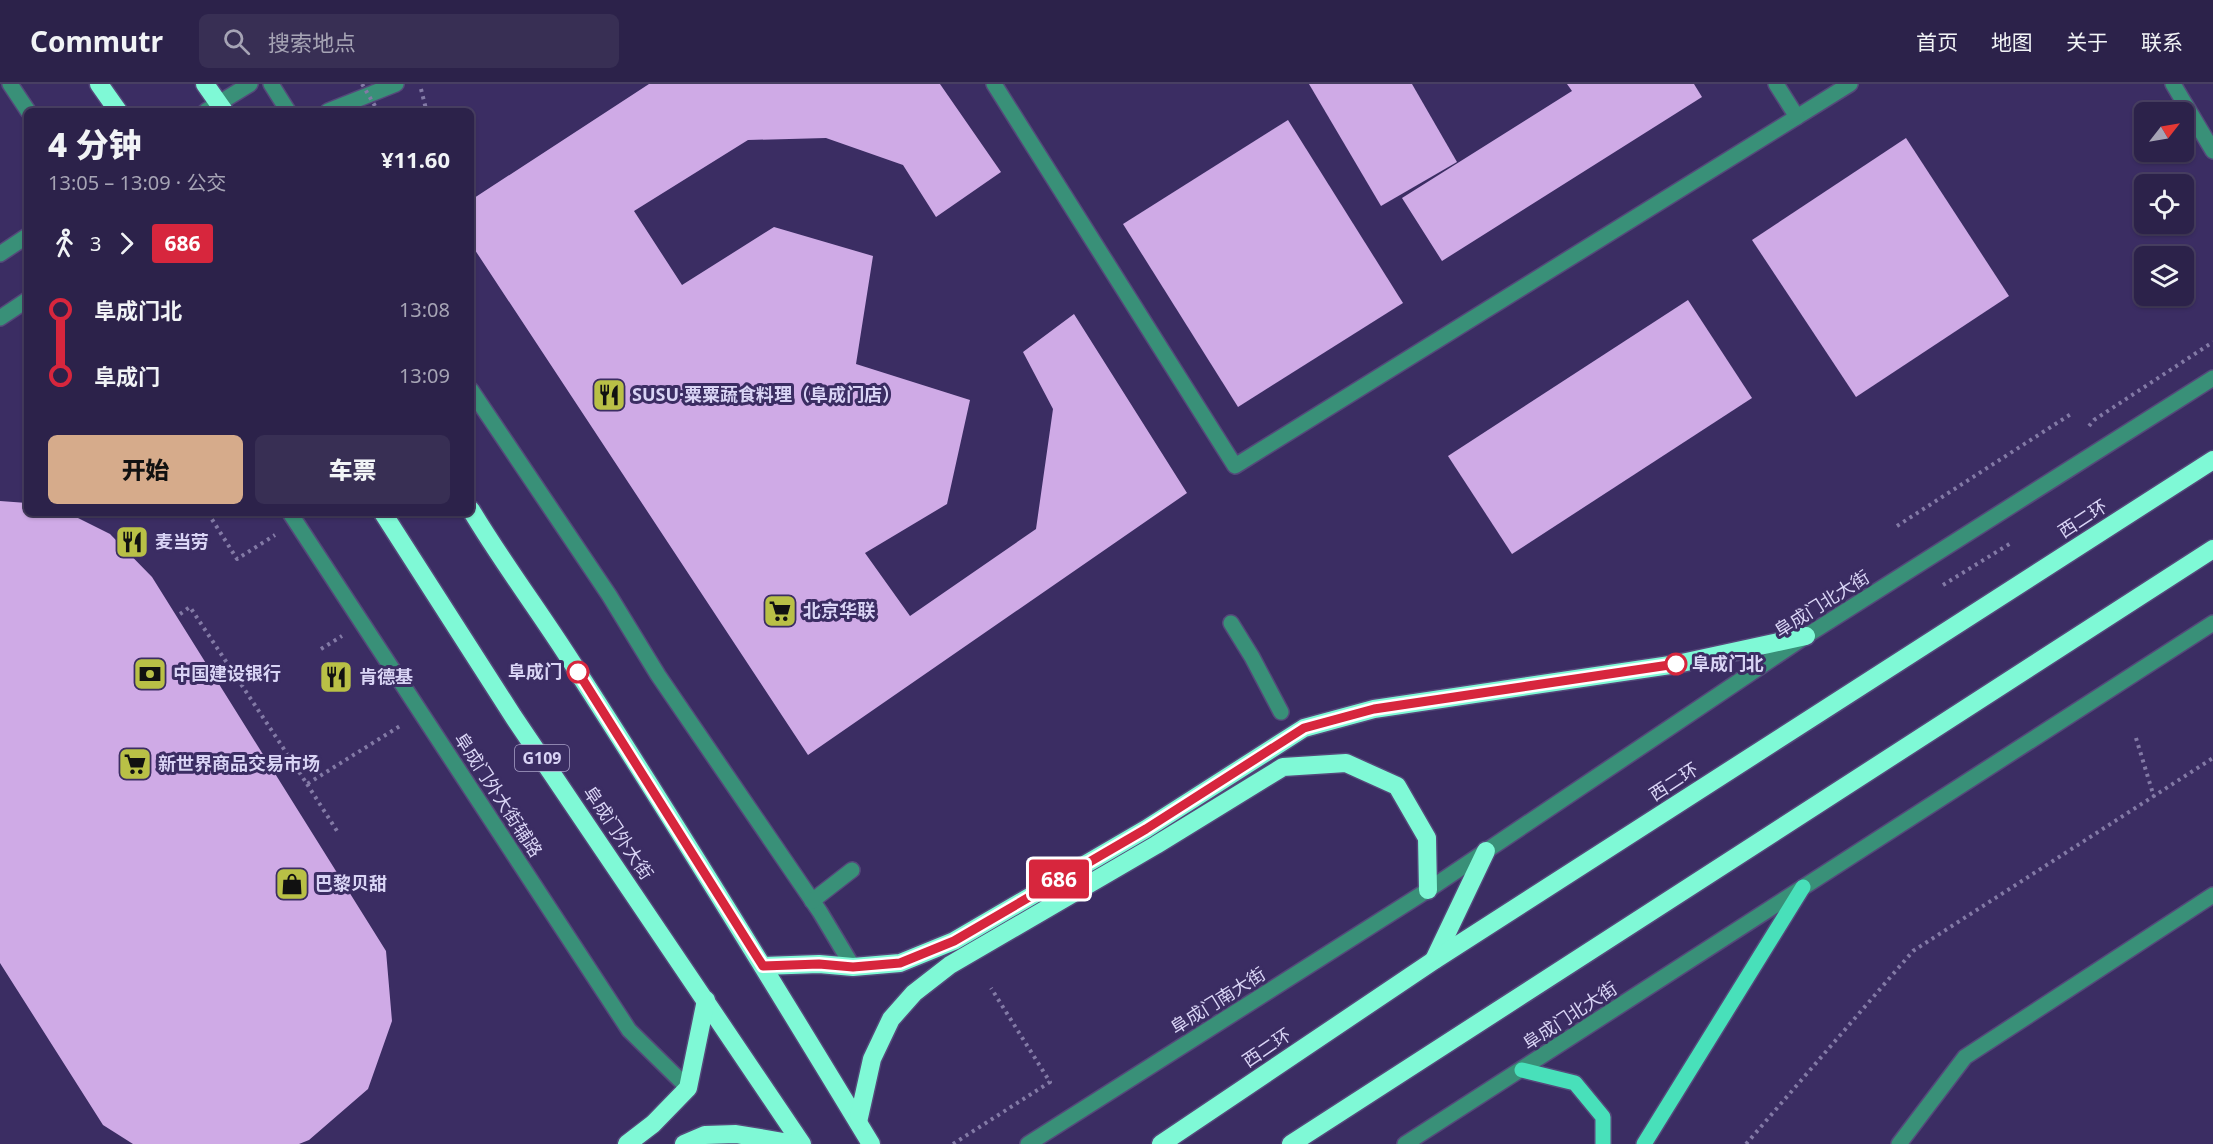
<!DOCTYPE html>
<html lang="zh">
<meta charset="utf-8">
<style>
body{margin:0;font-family:"Noto Sans","Noto Sans SC",sans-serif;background:#382f54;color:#f1f3f6;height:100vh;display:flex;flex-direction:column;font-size:22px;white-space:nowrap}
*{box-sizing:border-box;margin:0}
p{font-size:20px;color:#a6a4b5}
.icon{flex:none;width:33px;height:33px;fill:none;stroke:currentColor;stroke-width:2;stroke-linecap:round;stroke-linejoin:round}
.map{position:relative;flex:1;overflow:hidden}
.details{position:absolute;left:24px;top:24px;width:450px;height:408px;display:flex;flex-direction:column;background:#2c224a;border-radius:9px;box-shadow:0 2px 4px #0004,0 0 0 2px #483f62}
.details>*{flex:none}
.badge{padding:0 12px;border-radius:4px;font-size:21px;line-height:39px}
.needle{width:39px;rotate:59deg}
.controls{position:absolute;left:2134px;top:18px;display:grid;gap:12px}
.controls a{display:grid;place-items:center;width:60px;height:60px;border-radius:9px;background:#2c224a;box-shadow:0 2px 4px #0004,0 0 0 2px #483f62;font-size:30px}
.map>.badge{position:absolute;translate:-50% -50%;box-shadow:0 0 0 3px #fff}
.legs{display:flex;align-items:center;gap:9px;height:66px;padding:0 24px;font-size:20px}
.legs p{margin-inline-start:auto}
.headline{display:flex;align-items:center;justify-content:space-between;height:102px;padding:0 24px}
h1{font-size:33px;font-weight:800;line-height:45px}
.primary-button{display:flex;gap:12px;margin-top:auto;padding:12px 24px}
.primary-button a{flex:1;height:69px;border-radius:9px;background:#d6ab8b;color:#111;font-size:24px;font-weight:800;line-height:69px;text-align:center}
.primary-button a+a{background:#382f54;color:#f1f3f6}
ul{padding:0 24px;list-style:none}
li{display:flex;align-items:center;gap:21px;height:66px;font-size:22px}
li i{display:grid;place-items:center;width:9px;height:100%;margin:0 8px;background:currentColor}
li i::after{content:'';width:15px;height:15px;margin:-8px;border:4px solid;border-radius:50%;background:#2c224a}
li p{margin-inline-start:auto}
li:first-child i{background:linear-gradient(#0000 50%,currentColor 0)}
li:last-child i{background:linear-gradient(currentColor 50%,#0000 0)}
header{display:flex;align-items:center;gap:36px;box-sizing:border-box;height:84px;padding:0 30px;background:#2c224a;border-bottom:2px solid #483f62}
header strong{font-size:28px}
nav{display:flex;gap:33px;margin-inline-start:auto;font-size:21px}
.search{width:420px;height:54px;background:#382f54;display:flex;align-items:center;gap:15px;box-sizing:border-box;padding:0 21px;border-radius:9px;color:#a6a4b5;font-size:22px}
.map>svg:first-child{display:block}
.building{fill:#cfaae6}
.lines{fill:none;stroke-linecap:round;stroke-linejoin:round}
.minor-casing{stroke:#54487a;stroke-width:18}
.major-casing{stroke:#54487a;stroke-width:18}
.highway-casing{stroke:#54487a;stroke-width:21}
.path{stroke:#837aa6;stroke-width:4;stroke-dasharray:3 4.5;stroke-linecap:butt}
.minor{stroke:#399078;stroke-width:15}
.major{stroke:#48e0ba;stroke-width:15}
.highway{stroke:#7ff9d6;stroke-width:18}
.path-bridge{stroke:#837aa6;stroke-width:4;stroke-dasharray:3 4.5;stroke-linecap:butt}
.line-1-casing{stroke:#fff;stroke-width:14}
.line-1{stroke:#d7263d;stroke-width:9}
.stop-1-dot{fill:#fff;stroke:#d7263d;stroke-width:3}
.labels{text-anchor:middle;stroke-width:6;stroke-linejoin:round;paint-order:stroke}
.shield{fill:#3b2d63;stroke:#aaa2c9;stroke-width:1.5}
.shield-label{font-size:16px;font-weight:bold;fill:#d9d4f5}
.poi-label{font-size:18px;font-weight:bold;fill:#d9d4f5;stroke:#3b2d63;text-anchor:start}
.street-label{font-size:18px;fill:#d9d4f5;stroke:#3b2d63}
.stop-label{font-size:18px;font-weight:bold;fill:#d9d4f5;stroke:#3b2d63;text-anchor:start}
</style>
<header>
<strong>Commutr</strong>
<div class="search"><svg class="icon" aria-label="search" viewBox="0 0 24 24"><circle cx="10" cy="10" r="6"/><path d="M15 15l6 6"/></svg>搜索地点</div>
<nav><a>首页</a><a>地图</a><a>关于</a><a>联系</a></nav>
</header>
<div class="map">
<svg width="2213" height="1060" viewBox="0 0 2213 1060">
<rect width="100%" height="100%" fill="#3b2d63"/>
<g class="building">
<path d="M649,0H940L1001,88L936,133L903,81L826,54L748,56L634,127L682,201L774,143L873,172L856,280L970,316L947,420L865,469L910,532L1036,445L1053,325L1023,268L1074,230L1187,409L808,671L471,160V116Z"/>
<path d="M1309,0H1412L1457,78L1381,122Z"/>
<path d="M1567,0H1694L1702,13L1442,177L1402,114L1572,7Z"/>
<path d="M1288,36L1403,219L1238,323L1123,140Z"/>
<path d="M1906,54L2009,212L1856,313L1752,156Z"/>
<path d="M1688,216L1752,314L1512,470L1448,372Z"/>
<path d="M0,417L27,419V429H68L110,450L152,493L386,867L392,937L368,1005L309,1056L299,1060H133L103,1041L0,879Z"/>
</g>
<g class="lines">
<defs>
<g id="minor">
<path d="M10,0L28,27"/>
<path d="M271,0L288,27"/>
<path d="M994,0L1235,382L1850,0"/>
<path d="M1776,0L1797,33"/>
<path d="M2173,0L2213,67"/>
<path d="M206,27L250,0"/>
<path d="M328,27L396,0"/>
<path d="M0,170L27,152"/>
<path d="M0,234L27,216"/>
<path d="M471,306L609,511L658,591L820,828L853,883"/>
<path d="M290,429L629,946L688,1004"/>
<path d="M1231,539L1252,573L1281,628"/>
<path d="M812,817L852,786"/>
<path d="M1028,1060L1428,806L1806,552L2213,294"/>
<path d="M1405,1060L2213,539"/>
<path d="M1899,1060L1965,973L2213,811"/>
</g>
<g id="major">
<path d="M1522,986L1575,999L1603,1033V1060"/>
<path d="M1644,1060L1803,803"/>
</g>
<g id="highway">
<path d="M99,0L118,27"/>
<path d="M205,0L224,27"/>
<path d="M471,426C505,483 546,536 581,593C680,747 776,903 871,1060"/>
<path d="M383,429L513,632L802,1060"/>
<path d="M1434,876L1486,767"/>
<path d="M763,882L819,880L853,883L900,879L954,857L1146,745L1304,644L1374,625L1677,580L1806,552"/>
<path d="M858,1038L872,975L891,935L914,909L950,881L1156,761L1283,683L1346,679L1397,702L1427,754L1428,806"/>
<path d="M627,1060L653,1040L688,1004L706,916"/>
<path d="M684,1060L705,1051L736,1050L795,1060"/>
<path d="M1161,1060L1433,877L2213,376"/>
<path d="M1291,1060L2213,465"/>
</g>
</defs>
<use href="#minor" class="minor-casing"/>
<use href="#major" class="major-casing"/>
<use href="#highway" class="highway-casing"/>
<g class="path">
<path d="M421,5L426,25L425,27"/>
<path d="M2089,342L2094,336L2213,258"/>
<path d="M208,429L237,475L275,451"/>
<path d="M1897,442L2071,330"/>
<path d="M1943,501L2011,459"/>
<path d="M180,530L190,523L307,700L400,642"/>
<path d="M321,565L342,552"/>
<path d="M2136,654L2154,713"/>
<path d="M307,700L337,747"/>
<path d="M953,1060L1050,998L991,904"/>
<path d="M1746,1060L1913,867L2213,674"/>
</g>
<use href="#minor" class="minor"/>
<use href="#major" class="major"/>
<use href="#highway" class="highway"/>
<path class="path-bridge" d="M362,0L378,27"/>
</g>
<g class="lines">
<defs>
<path id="line-1" d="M578,588L763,882L819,880L853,883L900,879L954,857L1146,745L1304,644L1374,625L1676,580"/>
</defs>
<use href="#line-1" class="line-1-casing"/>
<use href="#line-1" class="line-1"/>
</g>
<defs>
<symbol id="restaurant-square" viewBox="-11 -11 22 22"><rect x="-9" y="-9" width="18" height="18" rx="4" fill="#b9c046" stroke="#3b2d63"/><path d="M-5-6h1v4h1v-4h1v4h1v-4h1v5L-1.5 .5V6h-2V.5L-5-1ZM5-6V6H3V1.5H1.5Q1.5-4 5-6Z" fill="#111"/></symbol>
<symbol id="supermarket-square" viewBox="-11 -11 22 22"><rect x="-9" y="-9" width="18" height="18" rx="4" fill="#b9c046" stroke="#3b2d63"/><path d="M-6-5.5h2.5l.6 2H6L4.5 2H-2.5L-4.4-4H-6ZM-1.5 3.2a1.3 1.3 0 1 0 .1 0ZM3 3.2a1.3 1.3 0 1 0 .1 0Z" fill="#111"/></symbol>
<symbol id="bank-square" viewBox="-11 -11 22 22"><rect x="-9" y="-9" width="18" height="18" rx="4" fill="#b9c046" stroke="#3b2d63"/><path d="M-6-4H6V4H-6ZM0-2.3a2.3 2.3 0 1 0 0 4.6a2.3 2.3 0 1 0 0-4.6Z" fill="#111"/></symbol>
<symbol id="shop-square" viewBox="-11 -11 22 22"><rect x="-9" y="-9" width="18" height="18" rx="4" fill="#b9c046" stroke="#3b2d63"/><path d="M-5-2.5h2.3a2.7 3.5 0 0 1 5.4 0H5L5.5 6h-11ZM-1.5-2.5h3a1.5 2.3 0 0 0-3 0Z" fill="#111"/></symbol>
</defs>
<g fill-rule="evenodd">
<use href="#restaurant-square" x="590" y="292" width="38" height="38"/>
<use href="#restaurant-square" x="113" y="439" width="38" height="38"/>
<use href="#supermarket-square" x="761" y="508" width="38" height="38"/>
<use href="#bank-square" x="131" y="571" width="38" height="38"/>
<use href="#restaurant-square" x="317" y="574" width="38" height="38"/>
<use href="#supermarket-square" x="116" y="661" width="38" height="38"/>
<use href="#shop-square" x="273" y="781" width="38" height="38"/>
</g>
<g class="stop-1-dot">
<circle cx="1676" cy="580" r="10"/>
<circle cx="578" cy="588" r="10"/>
</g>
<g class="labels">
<rect class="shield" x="515" y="661" width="54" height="26" rx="4.5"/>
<g class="shield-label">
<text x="542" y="680">G109</text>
</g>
<g class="poi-label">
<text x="632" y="317">SUSU·粟粟蔬食料理（阜成门店）</text>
<text x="155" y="464">麦当劳</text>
<text x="803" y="533">北京华联</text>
<text x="173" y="596">中国建设银行</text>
<text x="359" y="599">肯德基</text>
<text x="158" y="686">新世界商品交易市场</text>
<text x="315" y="806">巴黎贝甜</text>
</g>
<g class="street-label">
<text transform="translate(2083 435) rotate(-33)" y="6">西二环</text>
<text transform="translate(1822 520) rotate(-32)" y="6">阜成门北大街</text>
<text transform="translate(1674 698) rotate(-33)" y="6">西二环</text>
<text transform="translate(498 711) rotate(57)" y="6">阜成门外大街辅路</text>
<text transform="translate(618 749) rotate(56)" y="6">阜成门外大街</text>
<text transform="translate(1218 917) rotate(-32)" y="6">阜成门南大街</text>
<text transform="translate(1570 932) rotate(-33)" y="6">阜成门北大街</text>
<text transform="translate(1267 964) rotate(-34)" y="6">西二环</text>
</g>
<g class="stop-label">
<text x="1692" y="586">阜成门北</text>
<text x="562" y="594" text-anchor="end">阜成门</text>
</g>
</g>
</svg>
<div class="controls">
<a><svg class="needle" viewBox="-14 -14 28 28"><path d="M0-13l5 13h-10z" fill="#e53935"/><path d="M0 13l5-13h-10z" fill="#a6a4b5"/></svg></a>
<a><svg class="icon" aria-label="locate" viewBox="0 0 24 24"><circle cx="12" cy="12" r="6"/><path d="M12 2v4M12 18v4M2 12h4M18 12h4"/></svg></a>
<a><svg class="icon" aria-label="layers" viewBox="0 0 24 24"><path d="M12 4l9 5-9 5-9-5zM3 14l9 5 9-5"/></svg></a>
</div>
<b class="badge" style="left:1059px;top:795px;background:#d7263d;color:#fff">686</b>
<section class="details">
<div class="headline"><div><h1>4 分钟</h1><p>13:05 – 13:09 · 公交</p></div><b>¥11.60</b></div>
<div class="legs"><svg class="icon" aria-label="walk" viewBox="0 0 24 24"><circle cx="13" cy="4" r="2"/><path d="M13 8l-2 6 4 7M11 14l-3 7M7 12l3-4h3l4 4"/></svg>3<svg class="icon" aria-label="forward" viewBox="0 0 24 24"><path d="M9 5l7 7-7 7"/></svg><b class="badge" style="background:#d7263d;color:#fff">686</b></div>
<ul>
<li><i style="color:#d7263d"></i><b>阜成门北</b><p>13:08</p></li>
<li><i style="color:#d7263d"></i><b>阜成门</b><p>13:09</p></li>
</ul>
<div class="primary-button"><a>开始</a><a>车票</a></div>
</section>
</div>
